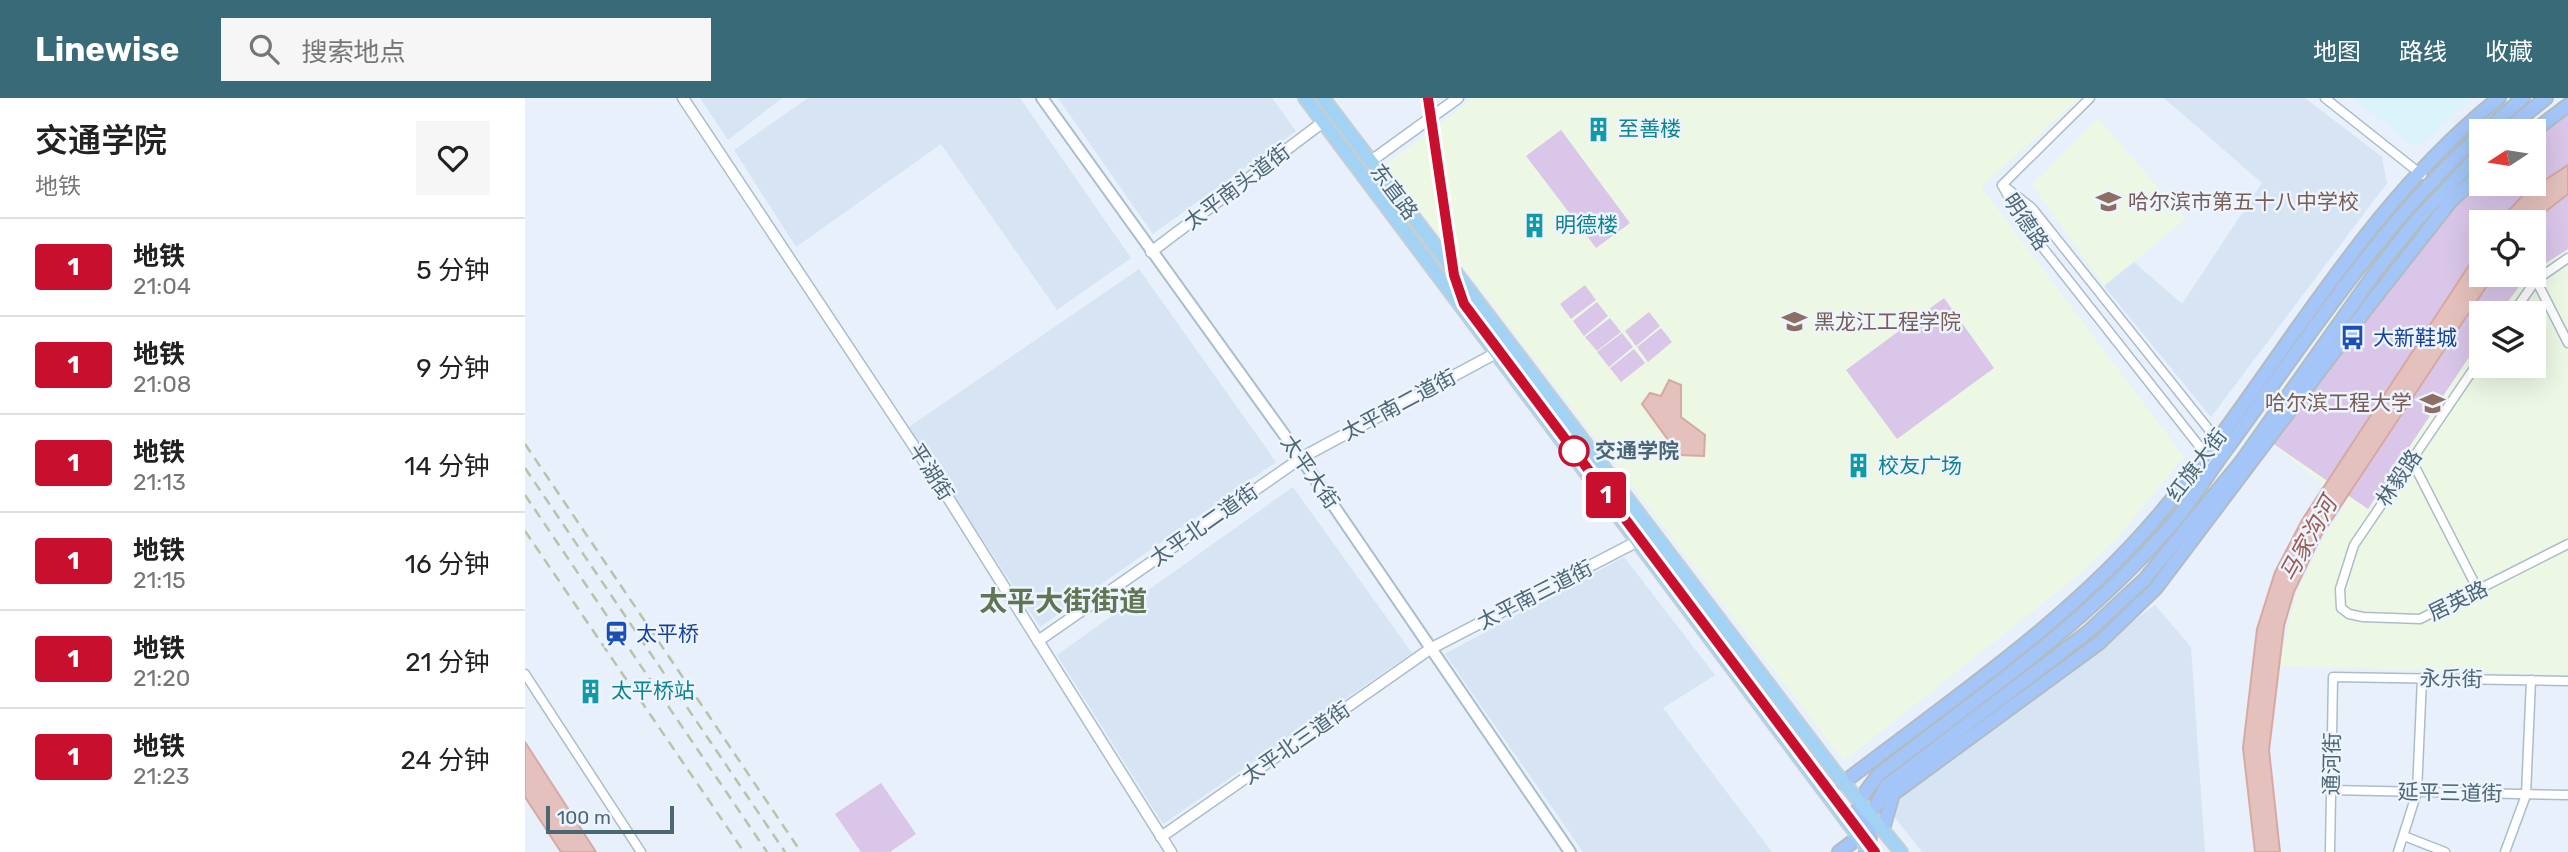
<!DOCTYPE html>
<html lang="zh">
<meta charset="utf-8">
<style>
body{margin:0;font-family:Rubik,"Noto Sans SC",sans-serif;background:#f6f6f6;color:#222;height:100vh;display:flex;flex-direction:column;font-size:26px;white-space:nowrap}
*{box-sizing:border-box;margin:0}
p{font-size:23px;color:#767676}
.icon{flex:none;width:38px;height:38px;fill:none;stroke:currentColor;stroke-width:2;stroke-linecap:round;stroke-linejoin:round}
.map{position:relative;flex:1;overflow:hidden}
.sheet{display:flex;flex-direction:column;background:#fff;width:525px}
.sheet>*{flex:none}
.badge{padding:0 14px;border-radius:5px;font-size:24px;line-height:46px}
.needle{width:46px;rotate:258deg}
.fabs{position:absolute;left:1944px;top:21px;display:grid;gap:14px}
.fabs a{display:grid;place-items:center;width:77px;height:77px;border-radius:0px;background:#fff;box-shadow:0 7px 28px #0002;font-size:35px}
.scale{position:absolute;left:21px;bottom:18px;width:128px;box-sizing:border-box;padding-left:7px;border:4px solid #4c6774;border-top:0;font-size:19px;line-height:24px;white-space:nowrap;color:#4c6774;-webkit-text-stroke:5px #edf4fe;paint-order:stroke}
.map>.badge{position:absolute;translate:-50% -50%;box-shadow:0 0 0 4px #fff}
.round{display:grid;place-items:center;flex:none;width:74px;height:74px;border-radius:0px;background:#f6f6f6}
.head{display:flex;align-items:center;justify-content:space-between;height:119px;padding:0 35px}
h1{font-size:33px;font-weight:600;line-height:52px}
ul{padding:0;list-style:none}
li{display:flex;align-items:center;gap:21px;height:98px;padding:0 35px;border-top:2px solid #e0e0e0}
li div{flex:1}
li b{display:block;font-size:26px}
li em{font-style:normal}
li .badge{min-width:77px;font-weight:700;text-align:center}
header{display:flex;align-items:center;gap:42px;box-sizing:border-box;height:98px;padding:0 35px;background:#386b77;color:#fff}
header strong{font-size:33px}
nav{display:flex;gap:38px;margin-inline-start:auto;font-size:24px}
.search{width:490px;height:63px;background:#f6f6f6;display:flex;align-items:center;gap:18px;box-sizing:border-box;padding:0 24px;border-radius:0px;color:#767676;font-size:26px}
main{display:flex;flex:1;min-height:0}
.map>svg:first-child{display:block}
.residential{fill:#d6e4f3}
.commercial{fill:#dbf3fb}
.education{fill:#ecf8e4;fill-rule:evenodd}
.green{fill:#d9c6e9}
.water{fill:#e4c1bc;stroke:#d6a9a3;stroke-width:2}
.lines{fill:none;stroke-linecap:round;stroke-linejoin:round}
.minor-casing{stroke:#abbdca;stroke-width:11}
.tertiary-casing{stroke:#abbdca;stroke-width:13}
.secondary-casing{stroke:#a9becd;stroke-width:14}
.primary-casing{stroke:#b0bcc2;stroke-width:16}
.trunk-casing{stroke:#c6ced3;stroke-width:16}
.minor{stroke:#fff;stroke-width:8}
.tertiary{stroke:#fff;stroke-width:10}
.secondary{stroke:#fff;stroke-width:10}
.primary{stroke:#a3c5f7;stroke-width:12}
.trunk{stroke:#a2d2f4;stroke-width:12}
.rail{stroke:#b5c5a5;stroke-width:2.5;stroke-dasharray:10 7;stroke-linecap:butt}
.line-casing{stroke:#fff;stroke-width:16}
.line{stroke:#c8102e;stroke-width:10}
.stop-dot{fill:#fff;stroke:#c8102e;stroke-width:3.5}
.labels{text-anchor:middle;stroke-width:5;stroke-linejoin:round;paint-order:stroke}
.culture-label{font-size:21px;fill:#0d838f;stroke:#edf4fe;text-anchor:start}
.street-label{font-size:21px;fill:#4c6774;stroke:#edf4fe}
.education-label{font-size:21px;fill:#785e54;stroke:#edf4fe;text-anchor:start}
.transit-label{font-size:21px;fill:#164399;stroke:#edf4fe;text-anchor:start}
.stop-label{font-size:21px;font-weight:bold;fill:#4c6774;stroke:#edf4fe;text-anchor:start}
.water-label{font-size:23px;font-style:italic;fill:#9b5b51;stroke:#edf4fe}
.district-label{font-size:28px;font-weight:bold;fill:#607652;stroke:#edf4fe}
</style>
<header>
<strong>Linewise</strong>
<div class="search"><svg class="icon" aria-label="search" viewBox="0 0 24 24"><circle cx="10" cy="10" r="6"/><path d="M15 15l6 6"/></svg>搜索地点</div>
<nav><a>地图</a><a>路线</a><a>收藏</a></nav>
</header>
<main>
<section class="sheet">
<div class="head"><div><h1>交通学院</h1><p>地铁</p></div><a class="round"><svg class="icon" aria-label="heart" viewBox="0 0 24 24"><path d="M12 20l-8-8c-3-5 5-10 8-4 3-6 11-1 8 4z"/></svg></a></div>
<ul>
<li><span class="badge" style="background:#c8102e;color:#fff">1</span><div><b>地铁</b><p>21:04</p></div><em>5 分钟</em></li>
<li><span class="badge" style="background:#c8102e;color:#fff">1</span><div><b>地铁</b><p>21:08</p></div><em>9 分钟</em></li>
<li><span class="badge" style="background:#c8102e;color:#fff">1</span><div><b>地铁</b><p>21:13</p></div><em>14 分钟</em></li>
<li><span class="badge" style="background:#c8102e;color:#fff">1</span><div><b>地铁</b><p>21:15</p></div><em>16 分钟</em></li>
<li><span class="badge" style="background:#c8102e;color:#fff">1</span><div><b>地铁</b><p>21:20</p></div><em>21 分钟</em></li>
<li><span class="badge" style="background:#c8102e;color:#fff">1</span><div><b>地铁</b><p>21:23</p></div><em>24 分钟</em></li>
</ul>
</section>
<div class="map">
<svg width="2043" height="754" viewBox="0 0 2043 754">
<rect width="100%" height="100%" fill="#e7f0fb"/>
<g class="residential">
<path d="M175,0H257L203,42Z"/>
<path d="M283,0H495L606,160L532,212L416,46L271,149L209,52Z"/>
<path d="M533,0H747L771,33L628,136Z"/>
<path d="M1639,0H1780L1857,59L1862,85L1686,319L1579,188L1609,164L1657,206L1737,85Z"/>
<path d="M614,171L751,364L515,529L384,329Z"/>
<path d="M768,389L887,555L638,726L532,557Z"/>
<path d="M1099,459L1190,577L1138,610L1247,754H1058L920,556Z"/>
<path d="M1630,507L1666,549L1680,754H1397L1368,717L1373,698Z"/>
</g>
<path class="commercial" d="M1828,0H1947L1896,46L1885,45Z"/>
<g class="education">
<path d="M949,0H1554L1456,89L1659,359L1592,440L1552,478L1319,663L860,67Z"/>
<path d="M2043,5V577L1754,568L1771,497L1797,442L1821,406L1743,342L1956,86H2009V33H2003ZM1956,124H2009V177H1956ZM1956,215H2009V268H1956Z"/>
<path d="M1573,20L1661,121L1579,188L1507,87Z"/>
</g>
<g class="green">
<path d="M2043,5V151L2009,173V124H1956V177H2003L1974,215H1956V241L1843,411L1743,342L1956,74V86H2009V33H2003Z"/>
<path d="M1036,32L1105,125L1071,150L1001,58Z"/>
<path d="M1060,187L1071,202L1046,221L1035,206Z"/>
<path d="M1419,200L1469,270L1372,341L1321,272Z"/>
<path d="M1072,204L1083,218L1059,238L1048,223Z"/>
<path d="M1124,214L1135,228L1111,248L1100,233Z"/>
<path d="M1085,220L1096,234L1072,253L1060,239Z"/>
<path d="M1136,230L1147,244L1123,264L1112,249Z"/>
<path d="M1097,235L1108,249L1084,269L1072,254Z"/>
<path d="M1109,251L1120,265L1096,284L1085,270Z"/>
<path d="M356,685L391,736L365,754H336L310,716Z"/>
</g>
<g class="water">
<path d="M2043,67V96L2007,124H1973L2000,95Z"/>
<path d="M1956,149V177H1969L1796,438L1769,494L1759,528L1744,652L1755,754H1730L1718,650L1732,531L1750,474L1777,422Z"/>
<path d="M1144,282L1156,287V319L1180,337L1179,358L1154,357L1117,306L1125,295L1136,298Z"/>
<path d="M0,644L71,754H36L0,699Z"/>
</g>
<g class="lines">
<defs>
<g id="minor">
<path d="M1800,0L1897,77"/>
<path d="M1477,87L1496,122L1690,368"/>
<path d="M1477,87L1565,0"/>
<path d="M1479,88L1507,110L1693,343"/>
<path d="M2011,182L2043,245"/>
<path d="M1988,215L2011,182L2043,160"/>
<path d="M1956,260L1829,447L1815,491L1816,510L1824,516L1838,519L1895,521L2043,446"/>
<path d="M1886,361L1954,494"/>
<path d="M0,576L116,754"/>
<path d="M1806,692L2043,697"/>
<path d="M1879,738L1920,754"/>
<path d="M1805,754L1808,579L2043,583"/>
<path d="M1873,754L1892,694L1897,580"/>
<path d="M1980,754L2001,697L2006,582"/>
</g>
<g id="tertiary">
<path d="M158,0L422,398L646,754"/>
<path d="M846,63L933,0"/>
<path d="M626,154L798,24"/>
<path d="M513,543L776,360L973,254"/>
<path d="M636,739L905,551L1115,442"/>
</g>
<path id="secondary" d="M517,0L776,360L1045,754"/>
<g id="primary">
<path d="M1960,33L1998,0"/>
<path d="M1980,33L2021,0"/>
<path d="M2009,33L2043,7"/>
<path d="M1318,685C1427,601 1544,523 1633,418C1750,280 1831,114 1974,0"/>
<path d="M1358,731L1368,696L1574,545L1631,490L1845,206L1925,104L1956,75"/>
<path d="M1314,754L1334,739V703L1353,677C1455,598 1562,525 1647,426C1668,402 1684,374 1703,349C1782,241 1856,125 1956,36"/>
<path d="M1341,754L1344,752L1346,717L1361,688L1563,534L1620,481L1716,364L1852,172L1889,125L1956,54"/>
</g>
<g id="trunk">
<path d="M780,0L1345,754"/>
<path d="M798,0L1310,674L1376,754"/>
</g>
</defs>
<use href="#minor" class="minor-casing"/>
<use href="#tertiary" class="tertiary-casing"/>
<use href="#secondary" class="secondary-casing"/>
<use href="#primary" class="primary-casing"/>
<use href="#trunk" class="trunk-casing"/>
<use href="#minor" class="minor"/>
<use href="#tertiary" class="tertiary"/>
<use href="#secondary" class="secondary"/>
<use href="#primary" class="primary"/>
<use href="#trunk" class="trunk"/>
<g class="rail">
<path d="M0,346L276,754"/>
<path d="M0,370L260,754"/>
<path d="M0,397L242,754"/>
<path d="M0,433L219,754"/>
</g>
</g>
<g class="lines">
<defs>
<path id="line" d="M903,0L929,177L939,206L1350,754"/>
</defs>
<use href="#line" class="line-casing"/>
<use href="#line" class="line"/>
</g>
<defs>
<symbol id="building-bare" viewBox="-9 -9 18 18"><path d="M-4-6H4V6H1V3H-1V6H-4ZM-2.5-4.3h1.7v1.8h-1.7ZM.8-4.3h1.7v1.8H.8ZM-2.5-1h1.7V.8h-1.7ZM.8-1h1.7V.8H.8Z" fill="#0f9aa8" stroke="#edf4fe" stroke-width="2.5" paint-order="stroke"/></symbol>
<symbol id="school-bare" viewBox="-9 -9 18 18"><path d="M0-5L7-2L0 1L-7-2ZM-4 1L0 2.5L4 1V4Q0 6-4 4Z" fill="#8d6e63" stroke="#edf4fe" stroke-width="2.5" paint-order="stroke"/></symbol>
<symbol id="university-bare" viewBox="-9 -9 18 18"><path d="M0-5L7-2L0 1L-7-2ZM-4 1L0 2.5L4 1V4Q0 6-4 4Z" fill="#8d6e63" stroke="#edf4fe" stroke-width="2.5" paint-order="stroke"/></symbol>
<symbol id="bus-bare" viewBox="-9 -9 18 18"><path d="M-5-6H5V4H4V6H2V4H-2V6H-4V4H-5ZM-3.5-4V0h7V-4ZM-3.5 1.2v1.5H-2V1.2ZM2 1.2v1.5H3.5V1.2Z" fill="#1a4fb4" stroke="#edf4fe" stroke-width="2.5" paint-order="stroke"/></symbol>
<symbol id="station-bare" viewBox="-9 -9 18 18"><path d="M-3-6H3Q5-6 5-4V2Q5 4 3 4L4.5 6H3L1.5 4h-3L-3 6H-4.5L-3 4Q-5 4-5 2V-4Q-5-6-3-6ZM-3.5-4v3h7v-3ZM-3.5 1v1.5H-2V1ZM2 1v1.5H3.5V1Z" fill="#1a4fb4" stroke="#edf4fe" stroke-width="2.5" paint-order="stroke"/></symbol>
</defs>
<g fill-rule="evenodd">
<use href="#building-bare" x="1056" y="14" width="35" height="35"/>
<use href="#school-bare" x="1566" y="86" width="35" height="35"/>
<use href="#building-bare" x="992" y="110" width="35" height="35"/>
<use href="#university-bare" x="1252" y="206" width="35" height="35"/>
<use href="#bus-bare" x="1810" y="222" width="35" height="35"/>
<use href="#university-bare" x="1890" y="288" width="35" height="35"/>
<use href="#building-bare" x="1316" y="350" width="35" height="35"/>
<use href="#station-bare" x="74" y="518" width="35" height="35"/>
<use href="#building-bare" x="48" y="576" width="35" height="35"/>
</g>
<circle class="stop-dot" cx="1049" cy="353" r="14"/>
<g class="labels">
<g class="culture-label">
<text x="1093" y="38">至善楼</text>
<text x="1030" y="134">明德楼</text>
<text x="1353" y="375">校友广场</text>
<text x="86" y="600">太平桥站</text>
</g>
<g class="street-label">
<text transform="translate(712 89) rotate(-37)" y="7">太平南头道街</text>
<text transform="translate(869 94) rotate(53)" y="7">东直路</text>
<text transform="translate(1501 124) rotate(56)" y="7">明德路</text>
<text transform="translate(874 307) rotate(-28)" y="7">太平南二道街</text>
<text transform="translate(1672 367) rotate(-53)" y="7">红旗大街</text>
<text transform="translate(406 374) rotate(57)" y="7">平湖街</text>
<text transform="translate(785 374) rotate(55)" y="7">太平大街</text>
<text transform="translate(1874 380) rotate(-56)" y="7">林毅路</text>
<text transform="translate(679 427) rotate(-35)" y="7">太平北二道街</text>
<text transform="translate(1010 497) rotate(-27)" y="7">太平南三道街</text>
<text transform="translate(1933 503) rotate(-26)" y="7">居英路</text>
<text transform="translate(1926 581) rotate(1)" y="7">永乐街</text>
<text transform="translate(771 645) rotate(-35)" y="7">太平北三道街</text>
<text transform="translate(1807 666) rotate(-89)" y="7">通河街</text>
<text transform="translate(1925 695) rotate(1)" y="7">延平三道街</text>
</g>
<g class="education-label">
<text x="1603" y="111">哈尔滨市第五十八中学校</text>
<text x="1289" y="231">黑龙江工程学院</text>
<text x="1887" y="312" text-anchor="end">哈尔滨工程大学</text>
</g>
<g class="transit-label">
<text x="1848" y="247">大新鞋城</text>
<text x="111" y="543">太平桥</text>
</g>
<g class="stop-label">
<text x="1070" y="360">交通学院</text>
</g>
<g class="water-label">
<text transform="translate(1783 441) rotate(-61)" y="8">马家沟河</text>
</g>
<g class="district-label">
<text x="538" y="513">太平大街街道</text>
</g>
</g>
</svg>
<div class="fabs">
<a><svg class="needle" viewBox="-14 -14 28 28"><path d="M0-13l5 13h-10z" fill="#e53935"/><path d="M0 13l5-13h-10z" fill="#767676"/></svg></a>
<a><svg class="icon" aria-label="locate" viewBox="0 0 24 24"><circle cx="12" cy="12" r="6"/><path d="M12 2v4M12 18v4M2 12h4M18 12h4"/></svg></a>
<a><svg class="icon" aria-label="layers" viewBox="0 0 24 24"><path d="M12 4l9 5-9 5-9-5zM3 14l9 5 9-5"/></svg></a>
</div>
<div class="scale">100 m</div>
<b class="badge" style="left:1081px;top:397px;background:#c8102e;color:#fff">1</b>
</div>
</main>
